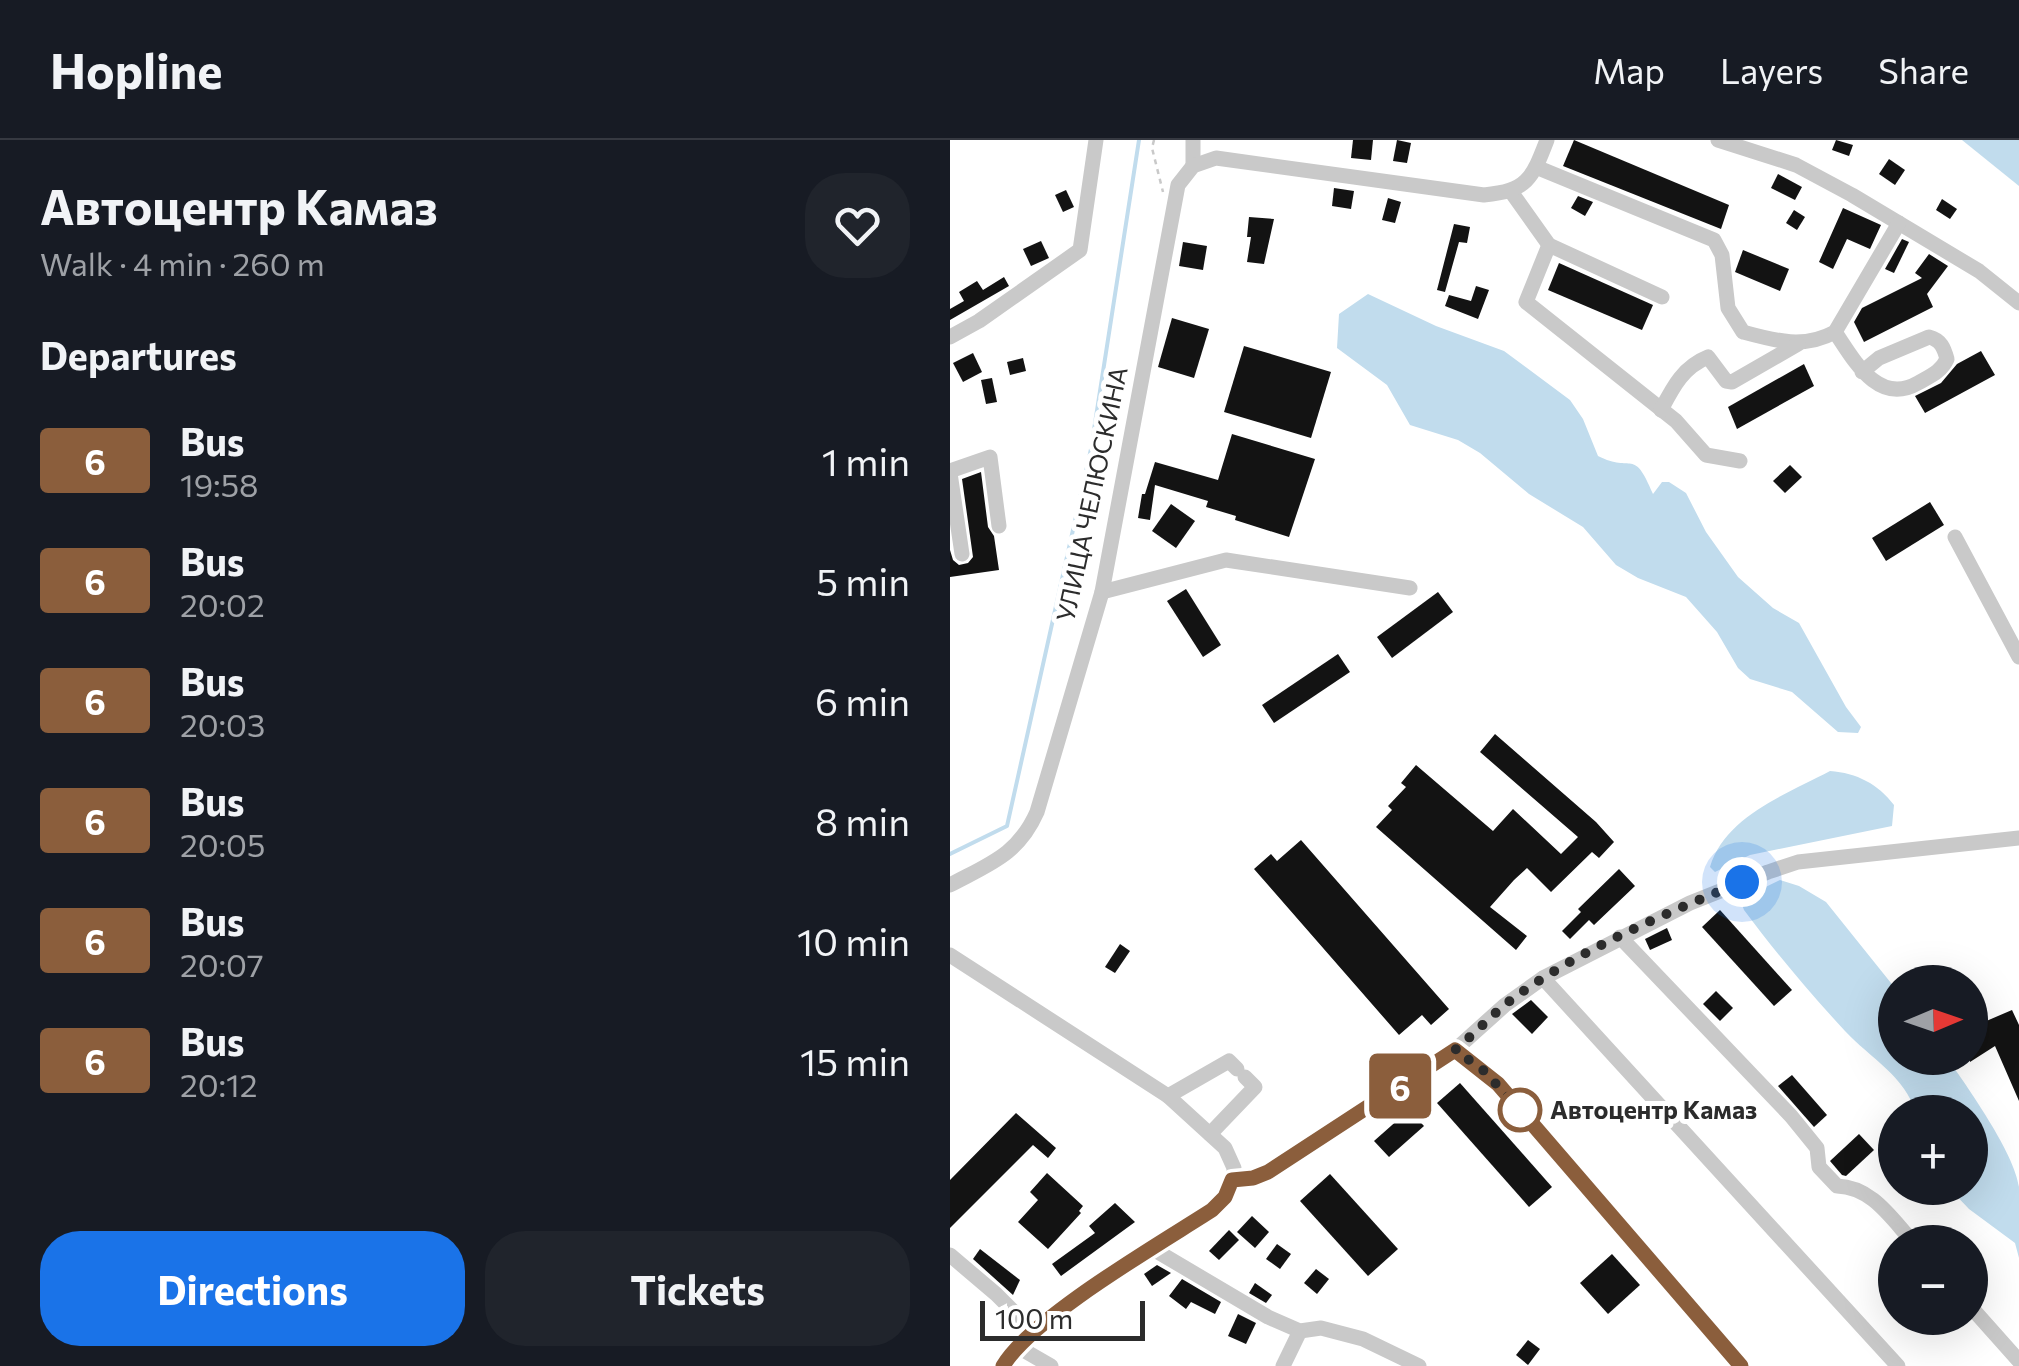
<!DOCTYPE html>
<meta charset="utf-8">
<style>
body{margin:0;font-family:Commissioner,sans-serif;background:#20242c;color:#f1f3f6;height:100vh;display:flex;flex-direction:column;font-size:38px;white-space:nowrap}
*{box-sizing:border-box;margin:0}
p{font-size:32px;color:#9ea1a6}
.icon{flex:none;width:55px;height:55px;fill:none;stroke:currentColor;stroke-width:2;stroke-linecap:round;stroke-linejoin:round}
.map{position:relative;flex:1;overflow:hidden}
.drawer{display:flex;flex-direction:column;background:#171b24;width:950px}
.drawer>*{flex:none}
.badge{padding:0 20px;border-radius:8px;font-size:35px;line-height:65px}
.needle{width:65px;rotate:88deg}
.fabs{position:absolute;left:928px;top:825px;display:grid;gap:20px}
.fabs a{display:grid;place-items:center;width:110px;height:110px;border-radius:50%;background:#171b24;box-shadow:0 10px 40px #0002;font-size:50px}
.scale{position:absolute;left:30px;bottom:25px;width:165px;box-sizing:border-box;padding-left:10px;border:5px solid #2c2c2c;border-top:0;font-size:28px;line-height:35px;white-space:nowrap;color:#2c2c2c;-webkit-text-stroke:8px #fff;paint-order:stroke}
.you{position:absolute;width:50px;height:50px;margin:-25px;border:8px solid #fff;border-radius:50%;background:#1a73e8;box-shadow:0 0 0 15px #1a73e833}
.map>.badge{position:absolute;translate:-50% -50%;box-shadow:0 0 0 5px #fff}
h2{padding:0 40px;font-size:38px;line-height:90px}
.round{display:grid;place-items:center;flex:none;width:105px;height:105px;border-radius:40px;background:#20242c}
.headline{display:flex;align-items:center;justify-content:space-between;height:170px;padding:0 40px}
h1{font-size:48px;font-weight:700;line-height:75px}
.cta{display:flex;gap:20px;margin-top:auto;padding:20px 40px}
.cta a{flex:1;height:115px;border-radius:40px;background:#1a73e8;color:#fff;font-size:40px;font-weight:700;line-height:115px;text-align:center}
.cta a+a{background:#20242c;color:#f1f3f6}
ul{padding:0;list-style:none}
li{display:flex;align-items:center;gap:30px;height:120px;padding:0 40px}
li div{flex:1}
li b{display:block;font-size:38px}
li em{font-style:normal}
li .badge{min-width:110px;font-weight:700;text-align:center}
header{display:flex;align-items:center;gap:60px;box-sizing:border-box;height:140px;padding:0 50px;background:#171b24;border-bottom:2px solid #363941}
header strong{font-size:48px}
nav{display:flex;gap:55px;margin-inline-start:auto;font-size:35px}
main{display:flex;flex:1;min-height:0}
.map>svg:first-child{display:block}
.water{fill:#c1dced}
.lines{fill:none;stroke-linecap:round;stroke-linejoin:round}
.stream{stroke:#c1dced;stroke-width:4}
.building{fill:#131313}
.path{stroke:#c9c9c9;stroke-width:2.5;stroke-dasharray:5 5;stroke-linecap:butt}
.minor{stroke:#c9c9c9;stroke-width:15}
.line-casing{stroke:#fff;stroke-width:22}
.line{stroke:#8b5e3c;stroke-width:15}
.walk{stroke:#2c2c2c;stroke-width:10;stroke-dasharray:0 18}
.stop-dot{fill:#fff;stroke:#8b5e3c;stroke-width:5}
.labels{text-anchor:middle;stroke-width:10;stroke-linejoin:round;paint-order:stroke}
.street-label{font-size:25px;fill:#2c2c2c;stroke:#fff}
.stop-label{font-size:25px;font-weight:bold;fill:#2c2c2c;stroke:#fff;text-anchor:start}
</style>
<header>
<strong>Hopline</strong>
<nav><a>Map</a><a>Layers</a><a>Share</a></nav>
</header>
<main>
<section class="drawer">
<div class="headline"><div><h1>Автоцентр Камаз</h1><p>Walk · 4 min · 260 m</p></div><a class="round"><svg class="icon" aria-label="heart" viewBox="0 0 24 24"><path d="M12 20l-8-8c-3-5 5-10 8-4 3-6 11-1 8 4z"/></svg></a></div>
<h2>Departures</h2>
<ul>
<li><span class="badge" style="background:#8b5e3c;color:#fff">6</span><div><b>Bus</b><p>19:58</p></div><em>1 min</em></li>
<li><span class="badge" style="background:#8b5e3c;color:#fff">6</span><div><b>Bus</b><p>20:02</p></div><em>5 min</em></li>
<li><span class="badge" style="background:#8b5e3c;color:#fff">6</span><div><b>Bus</b><p>20:03</p></div><em>6 min</em></li>
<li><span class="badge" style="background:#8b5e3c;color:#fff">6</span><div><b>Bus</b><p>20:05</p></div><em>8 min</em></li>
<li><span class="badge" style="background:#8b5e3c;color:#fff">6</span><div><b>Bus</b><p>20:07</p></div><em>10 min</em></li>
<li><span class="badge" style="background:#8b5e3c;color:#fff">6</span><div><b>Bus</b><p>20:12</p></div><em>15 min</em></li>
</ul>
<div class="cta"><a>Directions</a><a>Tickets</a></div>
</section>
<div class="map">
<svg width="1069" height="1226" viewBox="0 0 1069 1226">
<rect width="100%" height="100%" fill="#fff"/>
<g class="water">
<path d="M1012,0H1069V46Z"/>
<path d="M418,154L486,186L554,211L620,260L633,279L648,316C683,334 683,306 703,354L712,342H719L736,353L756,392L788,437L823,468L849,483L896,567L911,587L908,593L888,592L842,552L800,539L788,528L767,492L736,457L688,438L666,425L633,387L579,354L530,313L508,300L460,285L437,245L387,208L389,174Z"/>
<path d="M880,631C907,633 928,644 944,665L942,686L800,715L765,732L760,727C775,676 837,654 880,631Z"/>
<path d="M830,740L849,746L876,762L945,848V918H997C1017,946 1065,1014 1069,1047C1069,1070 1069,1095 1069,1118L1065,1103L1019,1069L999,1048H1020V972H965C957,938 919,917 895,891C859,852 826,813 794,770L791,762L797,756Z"/>
</g>
<g class="lines">
<path class="stream" d="M0,714L57,686L141,309L189,0"/>
</g>
<g class="building">
<path d="M403,0H423L421,20L401,18Z"/>
<path d="M447,0L461,3L457,23L443,21Z"/>
<path d="M624,0L779,65L771,89L613,26Z"/>
<path d="M886,0L903,5L899,16L882,10Z"/>
<path d="M939,19L955,30L945,45L929,34Z"/>
<path d="M828,34L852,47L845,60L821,48Z"/>
<path d="M384,48L404,51L401,69L382,66Z"/>
<path d="M116,50L124,67L113,72L105,55Z"/>
<path d="M628,56L643,62L635,76L621,68Z"/>
<path d="M438,58L451,62L445,83L432,80Z"/>
<path d="M992,59L1007,69L1000,79L986,70Z"/>
<path d="M893,68L931,85L920,109L897,99L883,129L869,122Z"/>
<path d="M844,70L855,77L847,90L836,83Z"/>
<path d="M299,77L324,79L314,124L297,122L301,97H297Z"/>
<path d="M504,84L520,87L517,103L509,102L495,152L487,150Z"/>
<path d="M952,99L959,102L944,133L935,129Z"/>
<path d="M91,101L99,118L81,126L73,109Z"/>
<path d="M233,102L257,106L253,130L229,126Z"/>
<path d="M793,110L839,129L830,151L785,132Z"/>
<path d="M979,114L998,126L977,154L983,167L914,202L904,182L912,168L972,138L965,133Z"/>
<path d="M609,123L703,165L692,190L598,150Z"/>
<path d="M54,137L59,146L0,180V169L14,161L9,152L27,141L33,150Z"/>
<path d="M526,146L539,150L528,179L495,166L499,155L521,161Z"/>
<path d="M222,178L259,189L244,238L208,227Z"/>
<path d="M294,206L381,232L361,298L274,272Z"/>
<path d="M1031,211L1045,235L975,273L965,256L991,243L1007,224Z"/>
<path d="M23,213L32,232L13,242L3,223Z"/>
<path d="M73,218L76,231L60,235L57,222Z"/>
<path d="M854,224L864,246L787,289L778,267Z"/>
<path d="M42,238L47,262L36,264L31,240Z"/>
<path d="M282,294L365,319L339,397L285,380L286,376L256,367L258,361L205,345L200,380L188,378L192,354H195L205,322L268,340Z"/>
<path d="M840,325L852,337L835,353L823,341Z"/>
<path d="M31,332L38,387L44,396L49,430L0,437V410L3,420L9,425L18,423L23,417L12,339Z"/>
<path d="M980,362L994,385L936,421L922,398Z"/>
<path d="M221,364L245,381L226,408L202,391Z"/>
<path d="M236,449L271,505L253,517L217,461Z"/>
<path d="M488,452L503,472L442,518L427,497Z"/>
<path d="M388,514L400,532L324,583L312,565Z"/>
<path d="M545,594L646,682L664,702L649,718L642,712L601,752L577,728L564,740L540,767L577,796L566,810L426,687L442,670L438,666L456,647L451,643L466,625L543,691L563,669L611,714L628,697L530,612Z"/>
<path d="M351,700L499,869L481,885L472,875L449,895L304,729L321,714L327,721Z"/>
<path d="M669,729L685,746L644,785L639,780L620,799L612,791L631,772L628,769Z"/>
<path d="M770,770L842,850L824,866L752,787Z"/>
<path d="M717,788L722,800L700,810L695,799Z"/>
<path d="M170,804L180,811L165,833L155,827Z"/>
<path d="M766,851L783,868L770,881L753,864Z"/>
<path d="M581,860L598,877L582,894L562,874Z"/>
<path d="M1062,870L1069,885V961L1045,906L1020,922V899L1037,888L1034,882Z"/>
<path d="M842,935L877,975L864,987L828,946Z"/>
<path d="M510,943L602,1047L579,1067L487,963Z"/>
<path d="M459,970L474,986L439,1017L424,1001Z"/>
<path d="M66,973L106,1008L98,1018L83,1005L0,1088V1040Z"/>
<path d="M909,994L924,1010L896,1036L892,1035L880,1021Z"/>
<path d="M97,1033L133,1066L129,1071L131,1073L98,1109L68,1082L88,1060L80,1052Z"/>
<path d="M380,1034L448,1109L418,1136L350,1061Z"/>
<path d="M165,1063L185,1082L111,1136L102,1124L145,1093L139,1086Z"/>
<path d="M302,1076L319,1092L305,1108L287,1092Z"/>
<path d="M279,1090L289,1100L269,1120L259,1111Z"/>
<path d="M327,1104L341,1114L330,1129L316,1119Z"/>
<path d="M30,1109L70,1140L63,1155L23,1119Z"/>
<path d="M662,1114L690,1145L658,1174L630,1143Z"/>
<path d="M207,1125L221,1133L202,1146L194,1134Z"/>
<path d="M366,1129L379,1139L367,1154L354,1143Z"/>
<path d="M232,1139L271,1162L265,1174L241,1162L236,1169L219,1156Z"/>
<path d="M305,1143L322,1155L316,1163L299,1153Z"/>
<path d="M288,1174L306,1183L296,1204L278,1196Z"/>
<path d="M578,1200L590,1209L578,1225L566,1215Z"/>
</g>
<g class="lines">
<path class="path" d="M204,0L202,8L213,52"/>
<g class="minor">
<path d="M243,0V26"/>
<path d="M768,0L846,25L902,55L1029,131L1069,163"/>
<path d="M586,27L764,100L772,115L778,168L793,192C826,201 854,209 885,192L949,83"/>
<path d="M562,53L599,105L712,157"/>
<path d="M599,105L576,162L726,281L756,315L790,321"/>
<path d="M885,192C904,220 928,266 968,243C980,236 991,232 997,219C994,208 991,200 979,197L929,218L912,232"/>
<path d="M0,197L29,181L130,110L146,0"/>
<path d="M711,270C723,247 733,227 758,217L776,241L782,242L848,204"/>
<path d="M0,331L40,317L49,386"/>
<path d="M0,333L12,414"/>
<path d="M1005,397L1069,517"/>
<path d="M152,452L276,420L460,448"/>
<path d="M0,745C39,724 68,715 87,672L152,452L228,45L243,26L266,18L534,55C577,51 582,39 597,0"/>
<path d="M670,797L841,976L867,1008L869,1027L887,1046C922,1047 941,1078 963,1102"/>
<path d="M0,815L218,956L275,1008L284,1028L283,1040L275,1057L262,1070C211,1103 81,1178 54,1226"/>
<path d="M593,838L948,1226"/>
<path d="M505,910L548,944L791,1226"/>
<path d="M218,956L279,921L287,929"/>
<path d="M260,994L305,947L295,937"/>
<path d="M283,1040L318,1032L483,925L505,910L555,865L593,838L740,763L818,732L848,722L1069,698"/>
<path d="M203,1109L318,1177L350,1191L371,1188L413,1199L469,1226"/>
<path d="M0,1115L46,1154L84,1192"/>
<path d="M1020,1166L1069,1221"/>
<path d="M68,1207L101,1226"/>
<path d="M333,1226L350,1191"/>
</g>
</g>
<g class="lines">
<defs>
<path id="line" d="M53,1226C81,1178 211,1103 262,1070L275,1057L282,1040L303,1038L318,1032L505,910L548,944L791,1226"/>
</defs>
<use href="#line" class="line-casing"/>
<use href="#line" class="line"/>
<path class="walk" d="M570,970L533,930L505,910C523,895 539,878 557,863C624,812 714,774 792,742"/>
</g>
<circle class="stop-dot" cx="570" cy="970" r="20"/>
<g class="labels">
<g class="street-label">
<text transform="translate(142 354) rotate(-78)" y="9">УЛИЦА ЧЕЛЮСКИНА</text>
</g>
<g class="stop-label">
<text x="600" y="979">Автоцентр Камаз</text>
</g>
</g>
</svg>
<div class="fabs">
<a><svg class="needle" viewBox="-14 -14 28 28"><path d="M0-13l5 13h-10z" fill="#e53935"/><path d="M0 13l5-13h-10z" fill="#9ea1a6"/></svg></a>
<a>+</a>
<a>−</a>
</div>
<div class="scale">100 m</div>
<div class="you" style="left:792px;top:742px"></div>
<b class="badge" style="left:450px;top:946px;background:#8b5e3c;color:#fff">6</b>
</div>
</main>
